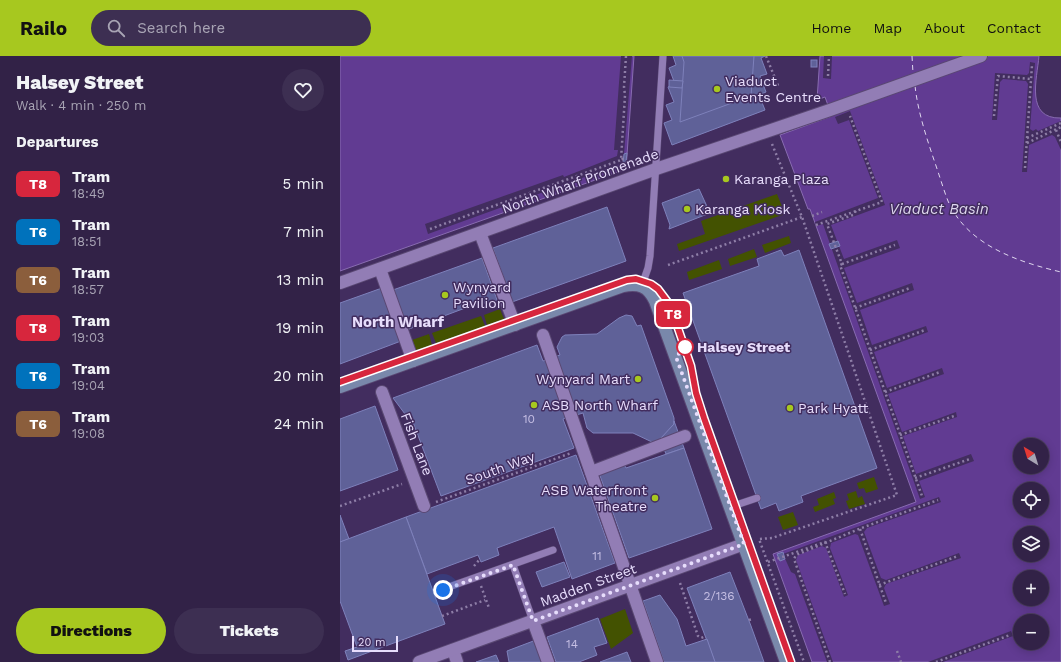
<!DOCTYPE html>
<meta charset="utf-8">
<style>
body{margin:0;font-family:"Work Sans",sans-serif;background:#3d2f52;color:#f1f3f6;height:100vh;display:flex;flex-direction:column;font-size:15px;white-space:nowrap}
*{box-sizing:border-box;margin:0}
p{font-size:13px;color:#a8a4b4}
.icon{flex:none;width:22px;height:22px;fill:none;stroke:currentColor;stroke-width:2;stroke-linecap:round;stroke-linejoin:round}
.map{position:relative;flex:1;overflow:hidden}
.panel{display:flex;flex-direction:column;background:#322247;width:340px}
.panel>*{flex:none}
.badge{padding:0 8px;border-radius:6px;font-size:14px;line-height:26px}
.needle{width:26px;rotate:322deg}
.controls{position:absolute;left:673px;top:382px;display:grid;gap:8px}
.controls a{display:grid;place-items:center;width:36px;height:36px;border-radius:50%;background:#322247;box-shadow:0 2px 10px #0003,0 0 0 1px #4d3f60;font-size:20px}
.scale{position:absolute;left:12px;bottom:10px;width:46px;box-sizing:border-box;padding-left:4px;border:2px solid #e7ddfc;border-top:0;font-size:11px;line-height:14px;white-space:nowrap;color:#e7ddfc;-webkit-text-stroke:3px #422d5f;paint-order:stroke}
.you{position:absolute;width:20px;height:20px;margin:-10px;border:3px solid #fff;border-radius:50%;background:#1a73e8;box-shadow:0 0 0 6px #1a73e833}
.map>.badge{position:absolute;translate:-50% -50%;box-shadow:0 0 0 2px #fff}
h2{padding:0 16px;font-size:15px;line-height:36px}
.round{display:grid;place-items:center;flex:none;width:42px;height:42px;border-radius:21px;background:#3d2f52}
.headline{display:flex;align-items:center;justify-content:space-between;height:68px;padding:0 16px}
h1{font-size:19px;font-weight:800;line-height:30px}
.cta{display:flex;gap:8px;margin-top:auto;padding:8px 16px}
.cta a{flex:1;height:46px;border-radius:24px;background:#a7c81f;color:#111;font-size:16px;font-weight:800;line-height:46px;text-align:center}
.cta a+a{background:#3d2f52;color:#f1f3f6}
ul{padding:0;list-style:none}
li{display:flex;align-items:center;gap:12px;height:48px;padding:0 16px}
li div{flex:1}
li b{display:block;font-size:15px}
li em{font-style:normal}
li .badge{min-width:44px;font-weight:700;text-align:center}
header{display:flex;align-items:center;gap:24px;box-sizing:border-box;height:56px;padding:0 20px;background:#a7c81f;color:#111}
header strong{font-size:19px}
nav{display:flex;gap:22px;margin-inline-start:auto;font-size:14px}
.search{width:280px;height:36px;background:#3d2f52;display:flex;align-items:center;gap:10px;box-sizing:border-box;padding:0 14px;border-radius:22px;color:#a8a4b4;font-size:15px}
main{display:flex;flex:1;min-height:0}
.map>svg:first-child{display:block}
.green{fill:#435201}
.water{fill:#613b92;stroke:#896cb2;fill-rule:evenodd}
.pier{fill:#422d5f}
.lines{fill:none;stroke-linecap:round;stroke-linejoin:round}
.ferry{stroke:#dfd7ef;stroke-width:1;stroke-dasharray:5 4;stroke-linecap:butt}
.building{fill:#5f6198;stroke:#7e81bb}
.lane-casing{stroke:#5a4873;stroke-width:8}
.street-casing{stroke:#5a4873;stroke-width:14}
.secondary-casing{stroke:#5a4873;stroke-width:14}
.path{stroke:#8e7ea7;stroke-width:2.5;stroke-dasharray:2 3;stroke-linecap:butt}
.lane{stroke:#927db5;stroke-width:7}
.street{stroke:#927db5;stroke-width:12}
.secondary{stroke:#7988ab;stroke-width:12}
.tram{stroke:#b6a9cd;stroke-width:1}
.line-casing{stroke:#fff;stroke-width:9}
.line{stroke:#d7263d;stroke-width:6}
.walk{stroke:#e7ddfc;stroke-width:4;stroke-dasharray:0 7.2}
.poi-dot{fill:#a7c81f;stroke:#422d5f;stroke-width:1.5}
.stop-dot{fill:#fff;stroke:#d7263d;stroke-width:2}
.labels{text-anchor:middle;stroke-width:3;stroke-linejoin:round;paint-order:stroke}
.number-label{font-size:12px;fill:#c5bee3}
.poi-label{font-size:14px;fill:#e7ddfc;stroke:#422d5f;text-anchor:start}
.street-label{font-size:14px;fill:#e7ddfc;stroke:#422d5f}
.stop-label{font-size:14px;font-weight:bold;fill:#e7ddfc;stroke:#422d5f;text-anchor:start}
.water-label{font-size:15px;font-style:italic;fill:#dfd7ef;stroke:#422d5f}
.neighbourhood-label{font-size:15px;font-weight:bold;fill:#e7ddfc;stroke:#422d5f}
</style>
<header>
<strong>Railo</strong>
<div class="search"><svg class="icon" aria-label="search" viewBox="0 0 24 24"><circle cx="10" cy="10" r="6"/><path d="M15 15l6 6"/></svg>Search here</div>
<nav><a>Home</a><a>Map</a><a>About</a><a>Contact</a></nav>
</header>
<main>
<section class="panel">
<div class="headline"><div><h1>Halsey Street</h1><p>Walk · 4 min · 250 m</p></div><a class="round"><svg class="icon" aria-label="heart" viewBox="0 0 24 24"><path d="M12 20l-8-8c-3-5 5-10 8-4 3-6 11-1 8 4z"/></svg></a></div>
<h2>Departures</h2>
<ul>
<li><span class="badge" style="background:#d7263d;color:#fff">T8</span><div><b>Tram</b><p>18:49</p></div><em>5 min</em></li>
<li><span class="badge" style="background:#0072bc;color:#fff">T6</span><div><b>Tram</b><p>18:51</p></div><em>7 min</em></li>
<li><span class="badge" style="background:#8b5e3c;color:#fff">T6</span><div><b>Tram</b><p>18:57</p></div><em>13 min</em></li>
<li><span class="badge" style="background:#d7263d;color:#fff">T8</span><div><b>Tram</b><p>19:03</p></div><em>19 min</em></li>
<li><span class="badge" style="background:#0072bc;color:#fff">T6</span><div><b>Tram</b><p>19:04</p></div><em>20 min</em></li>
<li><span class="badge" style="background:#8b5e3c;color:#fff">T6</span><div><b>Tram</b><p>19:08</p></div><em>24 min</em></li>
</ul>
<div class="cta"><a>Directions</a><a>Tickets</a></div>
</section>
<div class="map">
<svg width="721" height="606" viewBox="0 0 721 606">
<rect width="100%" height="100%" fill="#422d5f"/>
<g class="green">
<path d="M437,138L445,158L339,195L337,188L365,178L361,165Z"/>
<path d="M449,180L451,187L425,197L422,189Z"/>
<path d="M414,193L417,201L390,210L388,203Z"/>
<path d="M379,204L382,213L349,224L347,216Z"/>
<path d="M160,253L164,263L147,269L144,259Z"/>
<path d="M141,260L145,270L96,287L92,277Z"/>
<path d="M89,278L92,289L76,294L72,284Z"/>
<path d="M534,421L538,433L526,437L524,432L519,433L517,427Z"/>
<path d="M516,435L518,442L522,440L525,448L509,453L506,445L509,444L507,438Z"/>
<path d="M494,436L496,442L493,443L495,448L475,456L473,451L479,449L477,443Z"/>
<path d="M453,456L458,469L443,474L438,461Z"/>
<path d="M285,553L293,577L271,593L260,563Z"/>
</g>
<g class="water">
<path d="M0,0H294L286,113L0,215Z"/>
<path d="M480,0H699C697,23 685,63 721,62V606H472L433,498L576,446L479,178L470,153H468L440,79L492,60L485,41L477,44ZM680,389H702V411H680ZM680,433H702V455H680ZM680,477H702V499H680ZM680,521H702V543H680ZM680,565H702V587H680Z"/>
</g>
<g class="pier">
<path d="M281,0H292L284,98L287,97L286,106L88,178L85,168L223,119L224,121L277,100L278,94H274Z"/>
<path d="M484,0H492L491,23L483,22Z"/>
<path d="M690,6L695,7L690,73L693,75L696,73L698,75L721,65V94L715,81L712,79L689,89L687,116H682L688,28L686,25L663,23L660,26L657,64H652L655,17L687,19L689,17Z"/>
<path d="M510,55L545,149L491,169L504,203L557,184L560,192L504,212L517,247L572,227L574,234L520,254L532,289L586,270L588,276L534,296L547,332L602,312L604,318L548,338L562,376L616,356L617,361L563,380L576,418L631,398L634,405L579,425L585,441L580,443L483,168L476,170L475,166L538,142L509,64L498,68L495,61Z"/>
<path d="M599,441L601,446L527,472L524,476L541,522L546,524L619,497L621,502L546,528L544,532L550,548L544,550L518,479L515,478L491,487L490,492L508,539L504,541L486,492L482,490L458,499L456,504L493,606H487L455,518L451,516L443,498Z"/>
<path d="M671,575L673,580L603,606H588Z"/>
</g>
<g class="lines">
<g class="ferry">
<path d="M572,0L573,17"/>
<path d="M575,30C578,56 586,80 594,104C599,118 603,132 608,145C627,189 678,206 721,216"/>
</g>
</g>
<g class="building">
<path d="M333,0H425L421,2L427,18L420,20L426,36L419,39L425,54L332,89L324,67L332,64L326,49L334,46L328,31L335,28L329,12L336,9Z"/>
<path d="M342,0H414L411,40L340,66L344,6Z"/>
<rect x="471" y="4" width="6" height="7"/>
<path d="M329,24L343,25L342,32L329,31Z"/>
<path d="M287,97L286,106L283,107L284,98Z"/>
<path d="M359,133L370,157L329,173L330,169L322,147Z"/>
<path d="M267,151L286,205L172,246L153,192Z"/>
<path d="M498,185L500,190L491,193L489,188Z"/>
<path d="M441,194L444,200L459,194L537,412L461,440L463,446L439,455L436,447L421,453L343,237L419,210L417,203Z"/>
<path d="M142,202L157,244L145,248L144,245L69,273L65,260L63,261L53,234Z"/>
<path d="M42,232L61,285L0,308V247Z"/>
<path d="M286,259L292,260L297,270L301,269L334,362V368L319,385L312,386L293,377H253L247,372L243,357L223,363L234,392L101,440L71,361L68,362L53,342L197,289L203,305L220,299L217,291L222,281L225,279L257,278L279,262Z"/>
<path d="M35,350L58,414L0,435V363Z"/>
<path d="M334,365L344,392L326,398L320,383L334,368Z"/>
<path d="M344,392L372,473L289,502L259,417L284,408L286,412Z"/>
<path d="M236,399L275,507L232,523L214,471L157,492L159,499L141,506L138,499L87,518L66,461Z"/>
<path d="M0,459L9,483L0,486Z"/>
<path d="M66,461L105,568L8,604L5,595L17,591L0,545V486Z"/>
<path d="M443,496L445,503L440,505L437,498Z"/>
<path d="M224,506L230,521L202,531L196,516Z"/>
<path d="M390,516L411,570L424,606H375L347,532Z"/>
<path d="M320,539L337,563L346,590L367,583L375,606H324L303,545Z"/>
<path d="M258,562L267,587L254,591L257,599L239,606H216L207,581Z"/>
<path d="M196,584L204,606H169L167,595Z"/>
<path d="M287,596L291,606H260Z"/>
<path d="M156,599L159,606H136Z"/>
</g>
<g class="lines">
<defs>
<g id="lane">
<path d="M302,229L308,212L310,200L323,0"/>
<path d="M390,451L417,442"/>
<path d="M173,509L193,565"/>
<path d="M103,533L213,494"/>
</g>
<g id="street">
<path d="M140,177L175,269"/>
<path d="M40,213L73,305"/>
<path d="M0,227L316,113L490,54L641,0"/>
<path d="M203,279L317,606"/>
<path d="M42,336L84,450"/>
<path d="M251,416L345,380"/>
<path d="M193,565L208,606"/>
<path d="M113,594L117,606"/>
<path d="M79,606L404,488"/>
</g>
<path id="secondary" d="M0,331L283,230C299,227 308,230 315,245L446,606"/>
</defs>
<use href="#lane" class="lane-casing"/>
<use href="#street" class="street-casing"/>
<use href="#secondary" class="secondary-casing"/>
<g class="path">
<path d="M286,0L284,31L285,39L281,104L286,101"/>
<path d="M426,0L439,32"/>
<path d="M488,20L489,0"/>
<path d="M654,60L658,20L691,23"/>
<path d="M716,74L721,86"/>
<path d="M687,82L721,67"/>
<path d="M687,87L721,71"/>
<path d="M432,88L462,161L557,439L432,482L419,483L464,606"/>
<path d="M685,112L692,9"/>
<path d="M516,155L513,159L487,168L502,208L500,209L582,440"/>
<path d="M472,160L482,156"/>
<path d="M476,169L542,146L510,60"/>
<path d="M90,173L281,104"/>
<path d="M502,208L555,189"/>
<path d="M328,209L462,161"/>
<path d="M515,252L570,232"/>
<path d="M530,294L585,274"/>
<path d="M545,336L600,316"/>
<path d="M560,379L614,360"/>
<path d="M575,422L630,403"/>
<path d="M96,446L231,397"/>
<path d="M0,450L62,428"/>
<path d="M520,473L546,547"/>
<path d="M428,506L485,486L505,538"/>
<path d="M134,510L140,503"/>
<path d="M340,527L358,580L361,582L366,580"/>
<path d="M539,529L618,500"/>
<path d="M141,530L149,552"/>
<path d="M102,560L145,544"/>
<path d="M409,564L413,563"/>
<path d="M557,595L561,606"/>
<path d="M490,606L454,503L456,499L524,471L598,444"/>
<path d="M596,606L670,579"/>
</g>
<use href="#lane" class="lane"/>
<use href="#street" class="street"/>
<use href="#secondary" class="secondary"/>
<path class="tram" d="M0,326L287,224L296,223L311,228L319,233L329,249L345,291L360,350L368,373L451,606"/>
</g>
<g class="lines">
<defs>
<path id="line" d="M0,326L287,224L296,223L311,228L318,233L330,249L351,310L356,337L364,362L451,606"/>
</defs>
<use href="#line" class="line-casing"/>
<use href="#line" class="line"/>
<path class="walk" d="M103,534L173,509L193,565L404,488L336,301L345,291"/>
</g>
<g class="poi-dot">
<circle cx="377" cy="33" r="4"/>
<circle cx="386" cy="123" r="4"/>
<circle cx="347" cy="153" r="4"/>
<circle cx="105" cy="239" r="4"/>
<circle cx="298" cy="323" r="4"/>
<circle cx="194" cy="349" r="4"/>
<circle cx="450" cy="352" r="4"/>
<circle cx="315" cy="442" r="4"/>
</g>
<circle class="stop-dot" cx="345" cy="291" r="8"/>
<g class="labels">
<g class="number-label">
<text x="189" y="367">10</text>
<text x="257" y="504">11</text>
<text x="379" y="544">2/136</text>
<text x="232" y="592">14</text>
</g>
<g class="poi-label">
<text x="385" y="30">Viaduct<tspan x="385" dy="16">Events Centre</tspan></text>
<text x="394" y="128">Karanga Plaza</text>
<text x="355" y="158">Karanga Kiosk</text>
<text x="113" y="236">Wynyard<tspan x="113" dy="16">Pavilion</tspan></text>
<text x="290" y="328" text-anchor="end">Wynyard Mart</text>
<text x="202" y="354">ASB North Wharf</text>
<text x="458" y="357">Park Hyatt</text>
<text x="307" y="439" text-anchor="end">ASB Waterfront<tspan x="307" dy="16">Theatre</tspan></text>
</g>
<g class="street-label">
<text transform="translate(240 125) rotate(-20)" y="5">North Wharf Promenade</text>
<text transform="translate(77 388) rotate(69)" y="5">Fish Lane</text>
<text transform="translate(160 412) rotate(-20)" y="5">South Way</text>
<text transform="translate(248 529) rotate(-20)" y="5">Madden Street</text>
</g>
<g class="stop-label">
<text x="357" y="296">Halsey Street</text>
</g>
<g class="water-label">
<text x="599" y="158">Viaduct Basin</text>
</g>
<g class="neighbourhood-label">
<text x="58" y="271">North Wharf</text>
</g>
</g>
</svg>
<div class="controls">
<a><svg class="needle" viewBox="-14 -14 28 28"><path d="M0-13l5 13h-10z" fill="#e53935"/><path d="M0 13l5-13h-10z" fill="#a8a4b4"/></svg></a>
<a><svg class="icon" aria-label="locate" viewBox="0 0 24 24"><circle cx="12" cy="12" r="6"/><path d="M12 2v4M12 18v4M2 12h4M18 12h4"/></svg></a>
<a><svg class="icon" aria-label="layers" viewBox="0 0 24 24"><path d="M12 4l9 5-9 5-9-5zM3 14l9 5 9-5"/></svg></a>
<a>+</a>
<a>−</a>
</div>
<div class="scale">20 m</div>
<div class="you" style="left:103px;top:534px"></div>
<b class="badge" style="left:333px;top:258px;background:#d7263d;color:#fff">T8</b>
</div>
</main>
